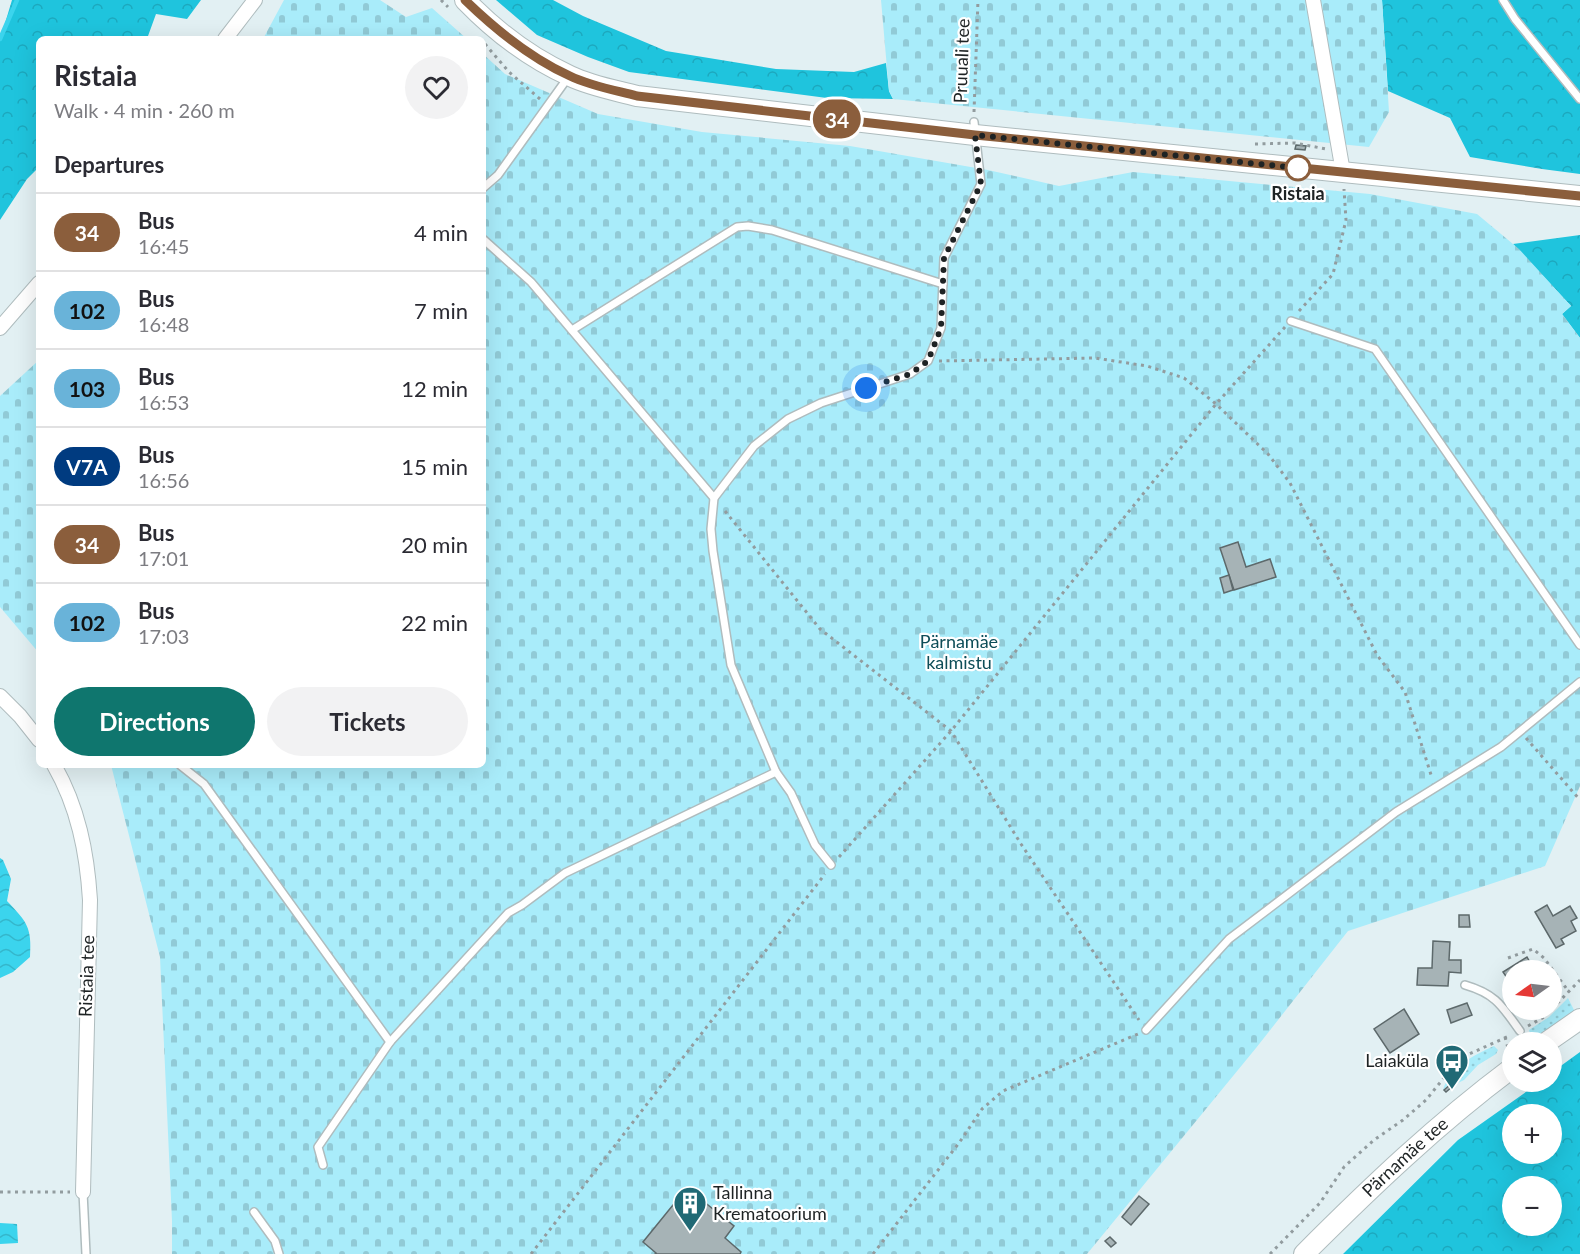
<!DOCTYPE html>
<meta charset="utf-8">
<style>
body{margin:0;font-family:Lato,sans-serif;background:#f2f2f3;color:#2b2b33;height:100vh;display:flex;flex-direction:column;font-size:22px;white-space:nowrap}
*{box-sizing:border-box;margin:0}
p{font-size:20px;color:#7c7c81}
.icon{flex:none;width:33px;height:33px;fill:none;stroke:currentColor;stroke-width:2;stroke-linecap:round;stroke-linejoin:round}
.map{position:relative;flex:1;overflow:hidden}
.sheet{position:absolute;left:36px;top:36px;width:450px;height:732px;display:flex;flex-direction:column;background:#fff;border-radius:9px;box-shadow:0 6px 24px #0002}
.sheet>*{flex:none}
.badge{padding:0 12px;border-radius:20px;font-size:21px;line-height:39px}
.needle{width:39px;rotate:256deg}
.buttons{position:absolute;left:1502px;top:960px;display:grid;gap:12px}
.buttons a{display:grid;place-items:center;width:60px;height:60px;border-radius:50%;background:#fff;box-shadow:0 6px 24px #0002;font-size:30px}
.you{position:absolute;width:30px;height:30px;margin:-15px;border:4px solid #fff;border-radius:50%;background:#1a73e8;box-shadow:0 0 0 9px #1a73e833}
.map>.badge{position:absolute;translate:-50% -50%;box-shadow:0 0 0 3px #fff}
h2{padding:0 18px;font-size:22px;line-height:54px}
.round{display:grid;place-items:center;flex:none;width:63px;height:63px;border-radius:32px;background:#f2f2f3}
.headline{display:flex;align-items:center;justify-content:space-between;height:102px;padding:0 18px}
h1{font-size:28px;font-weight:700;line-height:45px}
.primary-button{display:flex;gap:12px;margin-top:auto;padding:12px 18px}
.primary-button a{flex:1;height:69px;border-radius:36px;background:#0f766e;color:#fff;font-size:24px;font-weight:700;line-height:69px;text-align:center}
.primary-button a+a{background:#f2f2f3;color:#2b2b33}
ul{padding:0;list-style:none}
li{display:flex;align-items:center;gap:18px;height:78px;padding:0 18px;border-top:2px solid #e1e1e2}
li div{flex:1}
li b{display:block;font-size:22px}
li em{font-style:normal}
li .badge{min-width:66px;font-weight:700;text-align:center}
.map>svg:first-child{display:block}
.grass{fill:url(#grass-dots)}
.forest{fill:url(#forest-crowns);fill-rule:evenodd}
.cemetery{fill:url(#cemetery-stones)}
.water{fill:url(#water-waves)}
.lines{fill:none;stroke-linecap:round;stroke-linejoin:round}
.stream{stroke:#3bd4ed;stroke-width:4.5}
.building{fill:#a6b3b6;stroke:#5d696b;stroke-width:1.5}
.service-casing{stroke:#afbcbe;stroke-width:10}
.minor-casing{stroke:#afbcbe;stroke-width:16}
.secondary-casing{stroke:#afbcbe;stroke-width:22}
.path{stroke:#929c9f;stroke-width:3;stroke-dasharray:3 4.5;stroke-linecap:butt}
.service{stroke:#fff;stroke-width:7}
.minor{stroke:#fff;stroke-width:14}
.secondary{stroke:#fff;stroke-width:20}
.line-casing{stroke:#fff;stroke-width:14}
.line{stroke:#8b5e3c;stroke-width:9}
.walk{stroke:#1e2324;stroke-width:6;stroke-dasharray:0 10.8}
.stop-dot{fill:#fff;stroke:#8b5e3c;stroke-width:3}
.labels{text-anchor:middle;stroke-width:4.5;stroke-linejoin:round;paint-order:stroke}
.street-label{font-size:18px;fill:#1e2324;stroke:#fff}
.stop-label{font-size:18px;font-weight:bold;fill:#1e2324;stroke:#fff}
.park-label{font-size:18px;fill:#0d4d58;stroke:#fff}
.poi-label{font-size:18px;fill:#1e2324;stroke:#fff;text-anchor:end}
</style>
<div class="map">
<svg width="1580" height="1254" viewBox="0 0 1580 1254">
<defs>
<pattern id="grass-dots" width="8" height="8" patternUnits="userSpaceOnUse" patternTransform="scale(1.5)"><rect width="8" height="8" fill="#a9ecfa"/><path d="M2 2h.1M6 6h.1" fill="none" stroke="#91cad6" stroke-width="1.8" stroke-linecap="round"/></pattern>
<pattern id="forest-crowns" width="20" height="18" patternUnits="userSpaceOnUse" patternTransform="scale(1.5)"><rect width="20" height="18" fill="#1fc4dd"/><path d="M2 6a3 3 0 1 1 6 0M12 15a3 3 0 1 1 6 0" fill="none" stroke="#1ca8be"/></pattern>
<pattern id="cemetery-stones" width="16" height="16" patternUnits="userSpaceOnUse" patternTransform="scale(1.5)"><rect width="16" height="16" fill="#a9ecfa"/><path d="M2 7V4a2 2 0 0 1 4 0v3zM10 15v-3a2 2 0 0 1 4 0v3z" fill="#91cad6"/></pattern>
<pattern id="water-waves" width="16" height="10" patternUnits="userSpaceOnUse" patternTransform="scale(1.5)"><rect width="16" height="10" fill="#3bd4ed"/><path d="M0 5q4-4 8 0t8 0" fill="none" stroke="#34b6cb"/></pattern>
</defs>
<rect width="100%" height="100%" fill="#e2f0f3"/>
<g class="grass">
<path d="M1568,998L1575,1012L1539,1038L1533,1037L1530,1034L1529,1030L1549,1017Z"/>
<path d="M1494,1046L1498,1050L1496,1054L1478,1065L1464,1080L1458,1083L1455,1081L1451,1082L1443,1090C1450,1067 1474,1055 1494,1046Z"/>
</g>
<g class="forest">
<path d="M12,0H201L187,19L156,14L148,36L149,39H39V167L27,179L0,220V40Z"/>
<path d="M496,0H553L583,16L666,51L776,69L854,72L886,63L889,91L893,99L827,98L629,72L588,57L537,35Z"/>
<path d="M1382,0H1580V174L1542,169L1470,157L1450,118L1388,91Z"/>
<path d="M1580,235V338L1562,314L1571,306L1513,244Z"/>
<path d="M1580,1052V1254H1343L1458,1140L1540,1082H1551V1073ZM1551,1114V1154H1512V1114ZM1551,1186V1226H1512V1186Z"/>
</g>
<g class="cemetery">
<path d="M284,0H380L406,17L432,8L467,39H263Z"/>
<path d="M881,0H1382L1389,112L1369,147L893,99L889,91Z"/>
<path d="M483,54L505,74L598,114L702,132L850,146L988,170L1059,186L1133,172L1370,194L1477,214L1519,249L1571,306L1562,314L1580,338V786L1545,866L1348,931L1256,1048L1087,1254H172V1221L160,957L111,765H483Z"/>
<path d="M39,360V653L0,607V396Z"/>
</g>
<g class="water">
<path d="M0,858L3,860L11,879L7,901C27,922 32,927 30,957L13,972L0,978Z"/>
<path d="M0,1223L17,1224L18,1243L0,1244Z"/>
</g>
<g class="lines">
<path class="stream" d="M0,39L17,0"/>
</g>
<g class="building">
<path d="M1296,145L1306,146L1305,150L1295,149Z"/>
<path d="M1238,542L1246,567L1270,559L1276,577L1234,590L1220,548Z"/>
<path d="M1229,575L1233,590L1224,593L1220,578Z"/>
<path d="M1547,905L1553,916L1570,906L1577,918L1571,921L1576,931L1561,939L1564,944L1556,948L1535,912Z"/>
<path d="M1459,915H1469L1470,927H1459Z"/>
<path d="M1433,941L1450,942L1449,960H1461V973L1449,972L1448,986L1417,985L1418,968H1432Z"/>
<path d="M1527,957L1531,964L1536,962L1541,970H1512V985L1503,972Z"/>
<path d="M1467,1003L1472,1015L1451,1023L1447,1010Z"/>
<path d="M1404,1009L1419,1034L1390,1053L1374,1029Z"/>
<path d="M1451,1084L1453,1086L1446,1092L1444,1090Z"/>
<path d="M1139,1196L1149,1204L1131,1225L1122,1217Z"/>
<path d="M677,1200L693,1213L703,1201L734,1226L725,1238L741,1252L740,1254H655L656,1253L643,1242Z"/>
<path d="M1110,1237L1116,1243L1111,1247L1105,1241Z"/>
</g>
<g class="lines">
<defs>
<g id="service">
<path d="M1503,0L1515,19L1580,99"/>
<path d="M483,188L498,175L569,76"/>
<path d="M483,239L531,282L714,498"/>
<path d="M1291,321L1375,349L1580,645"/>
<path d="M572,330L737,227L748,226L772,230L943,284"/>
<path d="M180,765L204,784L390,1042"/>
<path d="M831,865L815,845L791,793L776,772L731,665L713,551L711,529L714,498L754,446L788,419L821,403L910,374L928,361L941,328L944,258L981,184L974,122"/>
<path d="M1465,985C1496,994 1502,1006 1520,1031"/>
<path d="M1146,1030L1229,939L1396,812L1501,747L1580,682"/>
<path d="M323,1165L318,1147L390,1042L508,913L522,905L565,873L776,772"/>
<path d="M83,1192L86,1254"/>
<path d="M254,1212L275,1241L279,1254"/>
</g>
<g id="minor">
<path d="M1313,0L1343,172"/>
<path d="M225,39L255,0"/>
<path d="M0,328L39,283"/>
<path d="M0,696L20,716L39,740"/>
<path d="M54,765C78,807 87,852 90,900L83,1192"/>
</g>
<g id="secondary">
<path d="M465,0C495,31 530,58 570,76C591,86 614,90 637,96L975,135L1580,196"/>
<path d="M1547,1042L1580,1019"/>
<path id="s1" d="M1304,1254C1370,1188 1437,1124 1512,1068"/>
</g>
</defs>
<use href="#service" class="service-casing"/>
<use href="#minor" class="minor-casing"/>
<use href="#secondary" class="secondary-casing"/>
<g class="path">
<path d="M441,0L448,7"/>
<path d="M485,44L509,72L540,99"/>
<path d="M974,112L978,0"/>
<path d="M1255,144L1295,143L1326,149"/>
<path d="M1299,311L1333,274L1346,220L1344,189"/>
<path d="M939,361L1095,358L1147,366L1184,378L1216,404L1268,454L1290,483L1377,655L1405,692L1432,778"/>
<path d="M725,511L820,629L951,731L1021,844L1139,1020"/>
<path d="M1526,738L1580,800"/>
<path d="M839,857L951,731L1216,404L1285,327"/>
<path d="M1508,958L1533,949L1544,958L1569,992"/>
<path d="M1528,1026L1544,1017L1580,980"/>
<path d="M1505,1037L1508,1048"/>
<path d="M0,1192H70"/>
<path d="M531,1254L825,874"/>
<path d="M873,1254L959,1143L982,1109L1003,1091L1138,1034"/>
<path d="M1270,1254L1320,1203L1344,1167L1374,1140L1403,1120L1426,1100L1447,1074L1467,1055L1509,1036"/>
</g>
<use href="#service" class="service"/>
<use href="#minor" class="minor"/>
<use href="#secondary" class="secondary"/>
</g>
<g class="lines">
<defs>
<path id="line" d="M465,0C496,30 530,58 570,76C591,86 614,90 637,96L975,135L1580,196"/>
</defs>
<use href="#line" class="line-casing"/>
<use href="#line" class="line"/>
<path class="walk" d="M866,388L910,374L928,361L941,328L944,258L981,184L975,135L1298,168"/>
</g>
<defs>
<symbol id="bus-pin" viewBox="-11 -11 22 30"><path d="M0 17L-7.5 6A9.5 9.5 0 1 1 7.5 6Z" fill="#206975" stroke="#fff"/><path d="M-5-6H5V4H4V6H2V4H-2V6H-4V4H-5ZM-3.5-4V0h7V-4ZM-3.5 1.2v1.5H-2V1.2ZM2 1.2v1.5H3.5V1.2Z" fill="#fff"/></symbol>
<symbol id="building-pin" viewBox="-11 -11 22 30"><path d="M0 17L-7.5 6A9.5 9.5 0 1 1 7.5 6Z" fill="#206975" stroke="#fff"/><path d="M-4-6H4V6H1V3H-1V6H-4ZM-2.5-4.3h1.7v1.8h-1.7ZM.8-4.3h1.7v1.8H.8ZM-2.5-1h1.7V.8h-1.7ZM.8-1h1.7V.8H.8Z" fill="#fff"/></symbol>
</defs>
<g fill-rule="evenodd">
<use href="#bus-pin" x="1433" y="1042" width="38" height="52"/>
<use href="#building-pin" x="671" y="1184" width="38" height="52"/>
</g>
<circle class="stop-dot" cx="1298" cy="168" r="12"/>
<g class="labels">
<g class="street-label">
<text transform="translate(962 61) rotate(-88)" y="6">Pruuali tee</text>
<text transform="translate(87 976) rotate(-88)" y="6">Ristaia tee</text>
<text dy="6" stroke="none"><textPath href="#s1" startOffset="140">Pärnamäe tee</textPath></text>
</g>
<g class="stop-label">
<text x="1298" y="200">Ristaia</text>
</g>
<g class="park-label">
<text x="959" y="648">Pärnamäe<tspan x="959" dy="21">kalmistu</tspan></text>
</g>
<g class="poi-label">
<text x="1429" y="1067">Laiaküla</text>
<text x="713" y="1199" text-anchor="start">Tallinna<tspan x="713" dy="21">Krematoorium</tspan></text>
</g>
</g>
</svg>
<div class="buttons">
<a><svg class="needle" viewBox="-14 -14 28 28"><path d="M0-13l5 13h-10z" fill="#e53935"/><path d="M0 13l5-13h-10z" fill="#7c7c81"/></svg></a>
<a><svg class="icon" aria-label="layers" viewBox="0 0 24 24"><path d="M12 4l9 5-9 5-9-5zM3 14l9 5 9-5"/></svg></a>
<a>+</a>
<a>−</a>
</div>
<div class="you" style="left:866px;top:388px"></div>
<b class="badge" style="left:837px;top:119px;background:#8b5e3c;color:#fff">34</b>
<section class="sheet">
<div class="headline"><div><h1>Ristaia</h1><p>Walk · 4 min · 260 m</p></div><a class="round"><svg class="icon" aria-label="heart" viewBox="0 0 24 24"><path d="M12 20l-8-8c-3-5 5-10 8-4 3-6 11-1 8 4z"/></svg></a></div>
<h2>Departures</h2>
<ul>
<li><span class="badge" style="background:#8b5e3c;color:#fff">34</span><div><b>Bus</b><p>16:45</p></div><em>4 min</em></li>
<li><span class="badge" style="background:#69b3d9;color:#111">102</span><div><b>Bus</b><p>16:48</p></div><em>7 min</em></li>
<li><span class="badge" style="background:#69b3d9;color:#111">103</span><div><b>Bus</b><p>16:53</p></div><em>12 min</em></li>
<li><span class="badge" style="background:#003b80;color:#fff">V7A</span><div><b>Bus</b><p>16:56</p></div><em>15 min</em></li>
<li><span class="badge" style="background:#8b5e3c;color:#fff">34</span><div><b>Bus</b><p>17:01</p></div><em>20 min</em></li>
<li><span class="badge" style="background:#69b3d9;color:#111">102</span><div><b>Bus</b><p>17:03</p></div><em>22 min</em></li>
</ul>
<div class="primary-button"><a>Directions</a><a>Tickets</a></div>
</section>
</div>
